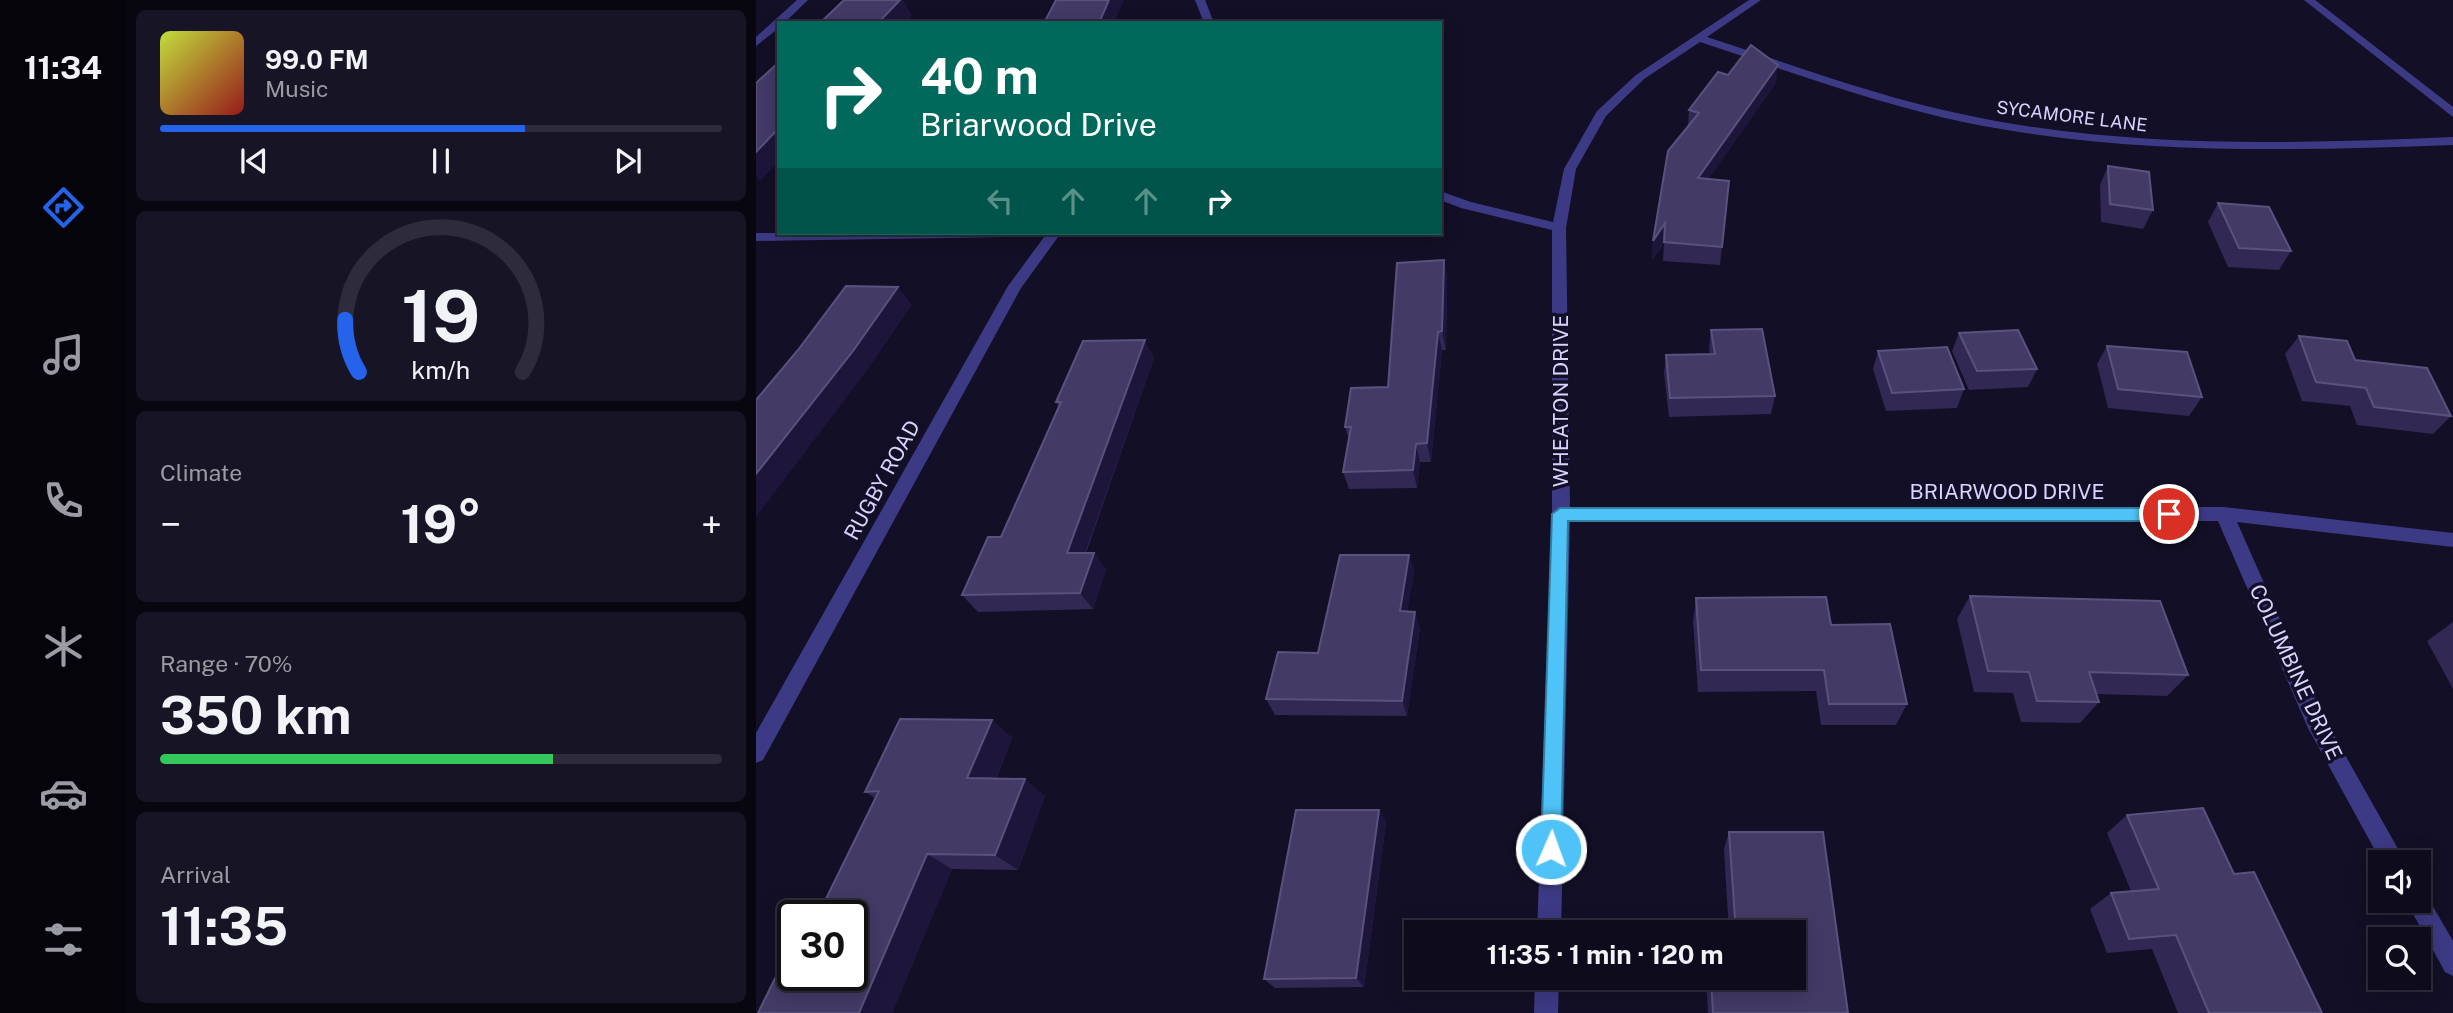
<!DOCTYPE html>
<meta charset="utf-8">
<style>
body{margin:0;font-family:"Public Sans",sans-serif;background:#171425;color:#f1f3f6;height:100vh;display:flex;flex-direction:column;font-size:26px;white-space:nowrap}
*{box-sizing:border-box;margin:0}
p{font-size:23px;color:#9b9ba3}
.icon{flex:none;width:38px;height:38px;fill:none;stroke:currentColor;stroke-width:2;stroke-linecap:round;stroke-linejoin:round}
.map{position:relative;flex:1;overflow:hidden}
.details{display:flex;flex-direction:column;gap:10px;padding:10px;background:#08060f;width:630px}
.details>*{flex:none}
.banner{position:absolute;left:21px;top:21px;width:665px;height:214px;border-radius:0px;box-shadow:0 4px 18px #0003,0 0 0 2px #2e2b3b;background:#00695c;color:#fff;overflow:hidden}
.controls{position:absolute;left:1612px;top:850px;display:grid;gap:14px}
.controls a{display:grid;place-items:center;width:63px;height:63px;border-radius:0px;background:#0e0b1c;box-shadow:0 4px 18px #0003,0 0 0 2px #2e2b3b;font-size:35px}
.speed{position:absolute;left:21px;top:900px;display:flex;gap:14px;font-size:35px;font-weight:700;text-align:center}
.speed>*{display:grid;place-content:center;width:91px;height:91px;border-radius:50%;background:#0e0b1c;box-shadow:0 4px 18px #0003,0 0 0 2px #2e2b3b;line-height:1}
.speed .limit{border:4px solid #111;border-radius:10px;background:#fff;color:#111}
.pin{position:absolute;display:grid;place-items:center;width:60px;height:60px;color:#fff;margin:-30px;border:4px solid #fff;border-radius:50%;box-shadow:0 2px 7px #0007}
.me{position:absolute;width:77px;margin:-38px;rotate:2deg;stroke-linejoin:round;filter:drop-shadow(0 0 5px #0008)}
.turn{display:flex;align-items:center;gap:24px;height:147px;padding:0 28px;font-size:32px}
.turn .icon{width:91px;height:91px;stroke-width:2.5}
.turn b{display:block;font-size:49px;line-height:60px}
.lanes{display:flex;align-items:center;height:66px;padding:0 28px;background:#0003;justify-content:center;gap:35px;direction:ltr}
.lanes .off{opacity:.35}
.big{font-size:52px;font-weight:700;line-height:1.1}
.details .card{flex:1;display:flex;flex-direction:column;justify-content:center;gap:10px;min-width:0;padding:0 24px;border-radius:10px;background:#171425}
.details .dial{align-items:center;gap:0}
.dial svg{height:182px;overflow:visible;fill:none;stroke:#2e2b3b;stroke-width:7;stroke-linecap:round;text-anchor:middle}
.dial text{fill:#f1f3f6;stroke:none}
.song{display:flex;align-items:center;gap:21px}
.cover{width:84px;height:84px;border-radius:10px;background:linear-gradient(135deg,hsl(70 70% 55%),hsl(0 70% 35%))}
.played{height:7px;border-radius:4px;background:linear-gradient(90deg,#2563eb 65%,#2e2b3b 65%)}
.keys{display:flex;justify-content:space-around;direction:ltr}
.heat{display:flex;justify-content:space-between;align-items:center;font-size:38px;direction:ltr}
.charge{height:10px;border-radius:5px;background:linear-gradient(90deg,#34c759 70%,#2e2b3b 0)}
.trip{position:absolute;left:648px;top:920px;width:402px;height:70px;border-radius:0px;background:#0e0b1c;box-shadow:0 4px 18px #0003,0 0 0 2px #2e2b3b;font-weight:700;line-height:70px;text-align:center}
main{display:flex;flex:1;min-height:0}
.menu{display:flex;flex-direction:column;width:126px;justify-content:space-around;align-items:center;background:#06040b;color:#9b9ba3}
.menu .icon{width:49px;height:49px}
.menu .on{color:#2563eb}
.menu b{font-size:32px;color:#f1f3f6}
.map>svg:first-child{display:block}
</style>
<main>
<nav class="menu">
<b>11:34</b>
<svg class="icon on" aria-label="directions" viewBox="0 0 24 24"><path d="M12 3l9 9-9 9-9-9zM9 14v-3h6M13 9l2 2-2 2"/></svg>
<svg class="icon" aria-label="music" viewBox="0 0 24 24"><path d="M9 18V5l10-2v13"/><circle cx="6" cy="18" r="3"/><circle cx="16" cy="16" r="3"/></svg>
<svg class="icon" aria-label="phone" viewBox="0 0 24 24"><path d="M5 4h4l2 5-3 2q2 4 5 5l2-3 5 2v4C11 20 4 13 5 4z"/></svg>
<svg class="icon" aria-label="climate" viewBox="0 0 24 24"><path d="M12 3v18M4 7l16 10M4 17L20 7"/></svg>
<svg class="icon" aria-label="car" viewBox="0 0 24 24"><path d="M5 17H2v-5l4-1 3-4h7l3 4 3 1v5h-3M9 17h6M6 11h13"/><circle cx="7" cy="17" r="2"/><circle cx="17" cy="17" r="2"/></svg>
<svg class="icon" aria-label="filters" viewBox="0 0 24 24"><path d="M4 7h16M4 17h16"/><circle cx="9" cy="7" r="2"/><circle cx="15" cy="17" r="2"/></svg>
</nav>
<section class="details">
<div class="card">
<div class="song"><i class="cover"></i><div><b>99.0 FM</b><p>Music</p></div></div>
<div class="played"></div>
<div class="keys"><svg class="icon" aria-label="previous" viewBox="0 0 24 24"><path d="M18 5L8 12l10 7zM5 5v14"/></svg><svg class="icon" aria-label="pause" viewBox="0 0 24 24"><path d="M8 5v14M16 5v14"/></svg><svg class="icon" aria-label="next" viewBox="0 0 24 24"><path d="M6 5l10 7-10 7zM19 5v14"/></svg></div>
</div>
<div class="card dial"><svg viewBox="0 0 100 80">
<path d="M14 69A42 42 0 1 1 86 69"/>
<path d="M14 69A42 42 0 0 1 8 46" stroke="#2563eb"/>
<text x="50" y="56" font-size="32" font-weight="700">19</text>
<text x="50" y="72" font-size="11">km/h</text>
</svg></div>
<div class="card"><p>Climate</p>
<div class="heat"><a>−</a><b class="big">19°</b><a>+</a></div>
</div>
<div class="card"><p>Range · 70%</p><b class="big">350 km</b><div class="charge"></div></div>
<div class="card"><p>Arrival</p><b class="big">11:35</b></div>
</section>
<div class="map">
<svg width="1697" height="1013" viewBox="0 0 1697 1013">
<rect width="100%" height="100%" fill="#130f26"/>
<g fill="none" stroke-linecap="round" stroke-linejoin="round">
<g fill="#3d3a85" fill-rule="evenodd">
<polygon points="41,0 52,0 28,23 23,23 23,28 0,46 0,37"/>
<polygon points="439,0 449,0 458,23 448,23"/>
<path d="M993,0H1005L951,37C1037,65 1122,97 1210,115C1370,149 1535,144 1697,137V145C1535,151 1372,155 1212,123C1121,104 1032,71 944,42L888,79L850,116L820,169L810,228L814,507H1468L1697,533V547L1481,522L1566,714L1650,863H1626L1552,728L1462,521H814L805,933H781L796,514V230L705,208L684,200V191L715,202L797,222L808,169L841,111L880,75Z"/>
<polygon points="1548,0 1559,0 1697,107 1697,117"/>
<polygon points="0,233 258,233 251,237 0,241"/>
<polygon points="291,233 305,233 265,288 7,760 0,763 0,733 252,286"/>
<polygon points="1662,890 1669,893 1697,941 1697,976 1689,972 1650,901 1662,901"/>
<polygon points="779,978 803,978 802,1013 778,1013"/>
</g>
</g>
<g fill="#312854">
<polygon points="1020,83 952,179 973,181 964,265 907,261 908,243 896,260 897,241 932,126 933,110"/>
<polygon points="1352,166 1397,210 1387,229 1345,222 1344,185"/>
<polygon points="1462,203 1535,251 1523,270 1472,267 1452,222"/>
<polygon points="688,260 691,279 690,350 686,350 675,462 664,462 661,488 593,489 587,472 593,440 589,427 632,387"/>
<polygon points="955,330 1019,396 1015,414 913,417 908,373 910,355 954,354 953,349"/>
<polygon points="1203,333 1281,369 1272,387 1213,390 1196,351"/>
<polygon points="1543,336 1599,360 1695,416 1677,434 1601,425 1594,406 1546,401 1529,354"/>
<polygon points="1351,346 1446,397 1433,416 1352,408 1341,364"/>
<polygon points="1122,351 1208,389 1201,408 1130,411 1117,369"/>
<polygon points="398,358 330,553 338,553 350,570 337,609 222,612 206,595 245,537 303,407 300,402"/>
<polygon points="653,555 658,572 651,611 664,628 651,716 519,715 510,699 562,653"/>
<polygon points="1214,596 1432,675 1411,696 1340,694 1343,702 1324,723 1265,722 1257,693 1218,692 1201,619"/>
<polygon points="940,598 1075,625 1151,704 1140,725 1065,725 1060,691 942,692 937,621"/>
<polygon points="1697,622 1697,689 1671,641"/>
<polygon points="236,720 256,738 240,779 289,796 262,870 196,869 136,1013 2,1013 37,975 119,798 109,792"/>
<polygon points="623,810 630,823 608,987 519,988 508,979"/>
<polygon points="1371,815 1478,874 1566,1013 1422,1013 1396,949 1351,953 1334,909 1355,893 1375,891 1351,833"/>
<polygon points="973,832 1092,1013 952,1013 950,978 1038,978 1038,933 973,933 968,849"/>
</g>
<g fill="#1d163a">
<polygon points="144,0 147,0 156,15 149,23 122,23"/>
<polygon points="353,0 368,0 358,23 343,23"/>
<polygon points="1022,65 1020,83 940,197 942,178"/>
<polygon points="23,128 23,161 4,181 0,176 0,152"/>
<polygon points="909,223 908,242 896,260 897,241"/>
<polygon points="688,260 691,279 690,350 686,331"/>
<polygon points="142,287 156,305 112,369 0,517 0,474"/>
<polygon points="682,332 686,350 675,462 671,443"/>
<polygon points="389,340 398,358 323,570 311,553"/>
<polygon points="660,444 664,462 661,488 657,470"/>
<polygon points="338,553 350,570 337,609 324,593"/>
<polygon points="653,555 658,572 649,627 644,611"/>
<polygon points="659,612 664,628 651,716 646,701"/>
<polygon points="236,720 256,738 233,795 211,778"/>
<polygon points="269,779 289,796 262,870 239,855"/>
<polygon points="623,810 630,823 608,987 600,978"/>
<polygon points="171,854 196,869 136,1013 103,1013"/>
</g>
<g fill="#433a66" stroke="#5a527e" stroke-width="2">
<polygon points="88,0 144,0 122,23 64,23"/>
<polygon points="300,0 353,0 343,23 288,23"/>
<polygon points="995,45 1022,65 942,178 973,181 966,247 908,242 909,223 897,241 912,151 943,113 933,110 962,72 972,75"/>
<polygon points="23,62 23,128 0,152 0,83"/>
<polygon points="1352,166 1393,172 1397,210 1354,204"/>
<polygon points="1462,203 1513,207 1535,251 1483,248"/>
<polygon points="688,260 686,331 682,332 671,443 660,444 657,470 587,472 595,427 589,427 595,388 632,387 641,263"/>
<polygon points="90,286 142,287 97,351 0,474 0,400 42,350"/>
<polygon points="1006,329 1019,396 914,398 910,355 959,354 955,330"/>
<polygon points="1262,330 1281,369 1221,371 1203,333"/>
<polygon points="1543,336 1591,341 1599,360 1671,368 1695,416 1618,407 1610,388 1560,382"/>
<polygon points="389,340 311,553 338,553 324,593 206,595 232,537 245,537 305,402 300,402 327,341"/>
<polygon points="1351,346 1431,352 1446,397 1362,389"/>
<polygon points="1191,347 1208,389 1136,393 1122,351"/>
<polygon points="584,555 653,555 644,611 659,612 646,701 510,699 522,652 562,653"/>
<polygon points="1214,596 1404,601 1432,675 1333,672 1343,702 1281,701 1273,672 1232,671"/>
<polygon points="1070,597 1075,625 1134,624 1151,704 1073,704 1068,670 945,670 940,598"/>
<polygon points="144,719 236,720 211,778 269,779 239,855 171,854 103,1013 2,1013 37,942 37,975 96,975 96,915 62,915 123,791 109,792"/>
<polygon points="1447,808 1478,874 1498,872 1566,1013 1453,1013 1420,935 1373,939 1355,893 1403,889 1371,815"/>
<polygon points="540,810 623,810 600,978 508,979"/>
<polygon points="973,832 1067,832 1092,1013 957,1013 955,978 1038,978 1038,933 980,933"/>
</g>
<polygon fill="#4fc3f7" stroke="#337fa1" stroke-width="2" points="804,508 1413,508 1421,514 1413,521 812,521 805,849 802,856 795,859 788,856 785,849 796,514"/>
<g text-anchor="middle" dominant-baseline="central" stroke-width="7" stroke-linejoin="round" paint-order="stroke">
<g font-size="18" fill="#d9d4ff" stroke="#130f26">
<text transform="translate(1316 116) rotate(7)">SYCAMORE LANE</text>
</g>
<g font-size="21" fill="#d9d4ff" stroke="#130f26">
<text transform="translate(804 401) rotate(-90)">WHEATON DRIVE</text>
<text transform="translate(126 480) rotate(-61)">RUGBY ROAD</text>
<text x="1251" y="491">BRIARWOOD DRIVE</text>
<text transform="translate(1540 672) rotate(65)">COLUMBINE DRIVE</text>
</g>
</g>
</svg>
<div class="controls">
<a><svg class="icon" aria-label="sound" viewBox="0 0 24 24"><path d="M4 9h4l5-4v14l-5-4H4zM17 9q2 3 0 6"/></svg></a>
<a><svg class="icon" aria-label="search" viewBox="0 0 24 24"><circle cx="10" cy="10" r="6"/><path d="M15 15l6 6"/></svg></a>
</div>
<div class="speed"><div class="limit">30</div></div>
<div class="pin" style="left:1413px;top:514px;background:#d93025"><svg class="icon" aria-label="arrive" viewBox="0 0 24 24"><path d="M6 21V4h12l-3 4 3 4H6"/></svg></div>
<svg class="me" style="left:795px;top:849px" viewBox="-20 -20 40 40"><circle r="17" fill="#4fc3f7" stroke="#fff" stroke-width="3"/><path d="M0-11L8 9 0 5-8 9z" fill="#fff"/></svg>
<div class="trip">11:35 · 1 min · 120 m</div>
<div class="banner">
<div class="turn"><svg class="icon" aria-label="right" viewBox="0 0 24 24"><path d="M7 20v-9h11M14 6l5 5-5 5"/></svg><div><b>40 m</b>Briarwood Drive</div></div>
<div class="lanes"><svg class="icon off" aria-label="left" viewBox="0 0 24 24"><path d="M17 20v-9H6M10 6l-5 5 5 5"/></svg><svg class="icon off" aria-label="ahead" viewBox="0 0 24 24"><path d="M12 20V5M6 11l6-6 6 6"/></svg><svg class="icon off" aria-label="ahead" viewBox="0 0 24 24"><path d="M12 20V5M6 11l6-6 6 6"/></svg><svg class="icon" aria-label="right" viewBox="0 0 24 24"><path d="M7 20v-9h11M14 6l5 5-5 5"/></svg></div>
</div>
</div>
</main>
